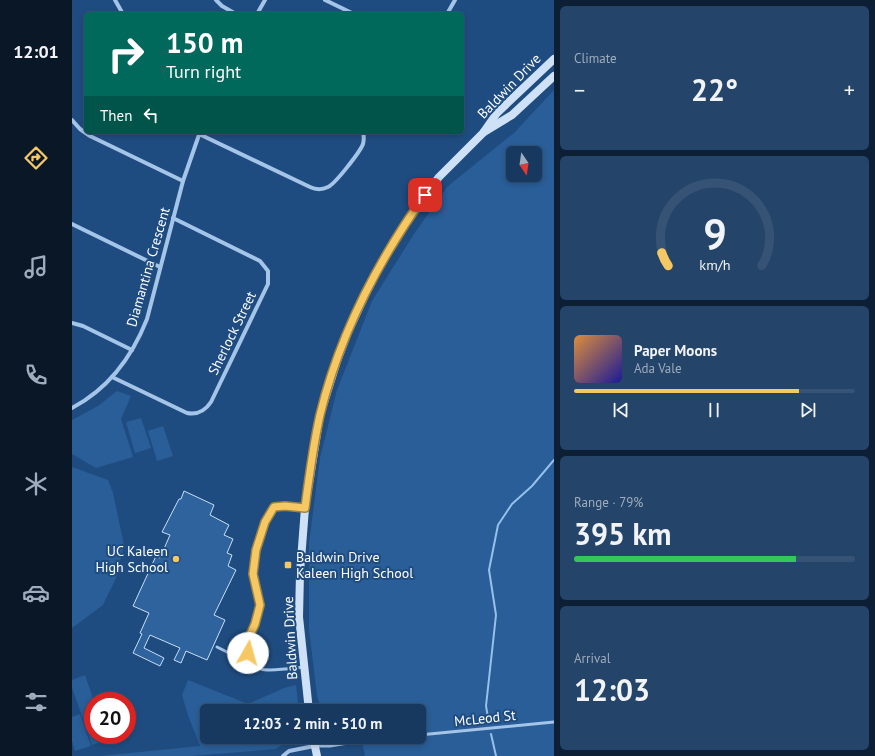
<!DOCTYPE html>
<meta charset="utf-8">
<style>
body{margin:0;font-family:"PT Sans",sans-serif;background:#244469;color:#f1f3f6;height:100vh;display:flex;flex-direction:column;font-size:15px;white-space:nowrap}
*{box-sizing:border-box;margin:0}
p{font-size:13px;color:#9eacbd}
.icon{flex:none;width:22px;height:22px;fill:none;stroke:currentColor;stroke-width:2;stroke-linecap:round;stroke-linejoin:round}
.map{position:relative;flex:1;overflow:hidden}
.drawer{display:flex;flex-direction:column;gap:6px;padding:6px;background:#0d1f35;width:321px}
.drawer>*{flex:none}
.banner{position:absolute;left:12px;top:12px;width:380px;height:122px;border-radius:6px;box-shadow:0 2px 6px #0003,0 0 0 1px #365375;background:#00695c;color:#fff;overflow:hidden}
.needle{width:26px;rotate:167deg}
.tools{position:absolute;left:434px;top:146px;display:grid;gap:8px}
.tools a{display:grid;place-items:center;width:36px;height:36px;border-radius:6px;background:#173960;box-shadow:0 2px 6px #0003,0 0 0 1px #365375;font-size:20px}
.speed{position:absolute;left:12px;top:692px;display:flex;gap:8px;font-size:20px;font-weight:700;text-align:center}
.speed>*{display:grid;place-content:center;width:52px;height:52px;border-radius:50%;background:#173960;box-shadow:0 2px 6px #0003,0 0 0 1px #365375;line-height:1}
.speed .limit{border:6px solid #d22;background:#fff;color:#111}
.pin{position:absolute;display:grid;place-items:center;width:34px;height:34px;color:#fff;margin:-17px;border-radius:8px;box-shadow:0 2px 6px #0006}
.me{position:absolute;width:44px;margin:-22px;rotate:7deg;stroke-linejoin:round;filter:drop-shadow(0 0 3px #0008)}
.turn{display:flex;align-items:center;gap:14px;height:84px;padding:0 16px;font-size:18px}
.turn .icon{width:52px;height:52px;stroke-width:2.5}
.turn b{display:block;font-size:28px;line-height:34px}
.then{display:flex;align-items:center;height:38px;padding:0 16px;background:#0003;gap:8px;font-size:15px}
.big{font-size:30px;font-weight:800;line-height:1.1}
.drawer .widget{flex:1;display:flex;flex-direction:column;justify-content:center;gap:6px;min-width:0;padding:0 14px;border-radius:6px;background:#244469}
.drawer .dial{align-items:center;gap:0}
.dial svg{height:104px;overflow:visible;fill:none;stroke:#365375;stroke-width:7;stroke-linecap:round;text-anchor:middle}
.dial text{fill:#f1f3f6;stroke:none}
.song{display:flex;align-items:center;gap:12px}
.cover{width:48px;height:48px;border-radius:6px;background:linear-gradient(135deg,hsl(30 70% 55%),hsl(240 70% 35%))}
.played{height:4px;border-radius:2px;background:linear-gradient(90deg,#f6c863 80%,#365375 80%)}
.keys{display:flex;justify-content:space-around;direction:ltr}
.heat{display:flex;justify-content:space-between;align-items:center;font-size:22px;direction:ltr}
.charge{height:6px;border-radius:3px;background:linear-gradient(90deg,#34c759 79%,#365375 0)}
.trip{position:absolute;left:128px;top:704px;width:226px;height:40px;border-radius:6px;background:#173960;box-shadow:0 2px 6px #0003,0 0 0 1px #365375;font-weight:800;line-height:40px;text-align:center}
main{display:flex;flex:1;min-height:0}
.tabs{display:flex;flex-direction:column;width:72px;justify-content:space-around;align-items:center;background:#091726;color:#9eacbd}
.tabs .icon{width:28px;height:28px}
.tabs .active{color:#f6c863}
.tabs b{font-size:18px;color:#f1f3f6}
.map>svg:first-child{display:block}
</style>
<main>
<nav class="tabs">
<b>12:01</b>
<svg class="icon active" aria-label="directions" viewBox="0 0 24 24"><path d="M12 3l9 9-9 9-9-9zM9 14v-3h6M13 9l2 2-2 2"/></svg>
<svg class="icon" aria-label="music" viewBox="0 0 24 24"><path d="M9 18V5l10-2v13"/><circle cx="6" cy="18" r="3"/><circle cx="16" cy="16" r="3"/></svg>
<svg class="icon" aria-label="phone" viewBox="0 0 24 24"><path d="M5 4h4l2 5-3 2q2 4 5 5l2-3 5 2v4C11 20 4 13 5 4z"/></svg>
<svg class="icon" aria-label="climate" viewBox="0 0 24 24"><path d="M12 3v18M4 7l16 10M4 17L20 7"/></svg>
<svg class="icon" aria-label="car" viewBox="0 0 24 24"><path d="M5 17H2v-5l4-1 3-4h7l3 4 3 1v5h-3M9 17h6M6 11h13"/><circle cx="7" cy="17" r="2"/><circle cx="17" cy="17" r="2"/></svg>
<svg class="icon" aria-label="filters" viewBox="0 0 24 24"><path d="M4 7h16M4 17h16"/><circle cx="9" cy="7" r="2"/><circle cx="15" cy="17" r="2"/></svg>
</nav>
<div class="map">
<svg width="482" height="756" viewBox="0 0 482 756">
<rect width="100%" height="100%" fill="#1f4c80"/>
<g fill="#295e98" fill-rule="evenodd">
<path d="M482,90V756H292L293,754L288,737H347V711H249L245,695L237,629V543L248,458L265,390L300,301L342,234L375,187L443,132ZM441,153H463V175H441Z"/>
<polygon points="45,391 59,396 49,419 61,457 24,468 0,454 0,420 26,406"/>
<polygon points="69,418 79,448 63,453 54,422"/>
<polygon points="91,426 101,456 85,461 76,431"/>
<polygon points="0,467 36,480 41,493 52,545 44,578 31,605 0,628"/>
<polygon points="13,675 22,701 21,701 21,708 9,713 0,688 0,680"/>
<polygon points="116,680 176,704 212,688 224,685 227,711 135,711 135,737 226,738 225,740 212,743 204,749 119,756 28,756 128,746 116,715 110,695"/>
<polygon points="21,709 21,735 34,735 36,740 20,745 9,713"/>
<polygon points="8,714 19,746 3,751 0,741 0,717"/>
</g>
<g fill="none" stroke-linecap="round" stroke-linejoin="round">
<g stroke="#97c0ea" stroke-width="2">
<polyline points="417,723 414,706 424,615 417,570 426,525 440,504 460,486 482,460"/>
<polyline points="419,734 424,756"/>
</g>
</g>
<polygon fill="#2e639d" stroke="#c8def6" points="112,491 142,505 138,515 157,525 152,535 161,539 155,553 160,555 156,566 164,570 142,615 153,620 135,660 114,651 109,663 102,660 108,648 78,635 72,648 92,658 88,666 61,653 70,634 68,633 77,613 61,606 84,556 88,558 98,535 90,532 107,499 109,499"/>
<g fill="none" stroke-linecap="round" stroke-linejoin="round">
<g stroke="#a4c4e8" stroke-width="3">
<path d="M231,508L213,505L202,507C191,524 178,555 182,576C183,585 188,597 187,606C186,622 167,643 178,658C180,661 186,667 189,669C197,672 222,668 232,667"/>
<polyline points="145,647 161,655 176,653"/>
<polyline points="347,735 482,722"/>
<polyline points="244,746 258,746 288,741 330,737"/>
</g>
<g stroke="#a4c4e8" stroke-width="4">
<polyline points="43,0 51,14"/>
<polyline points="144,0 150,6 164,14"/>
<polyline points="253,0 282,14"/>
<polyline points="185,14 193,0"/>
<polyline points="375,14 383,0"/>
<polyline points="0,120 8,129 18,136 111,181"/>
<path d="M127,134L238,187C244,190 250,190 256,187C263,184 288,152 291,144C292,140 292,136 291,132"/>
<polyline points="0,224 88,267"/>
<polyline points="0,323 11,326 60,350"/>
<path d="M40,377L115,413C125,415 133,411 139,402L196,284V271L188,261L101,218"/>
<path d="M0,408C36,389 60,357 75,319L111,181L128,132"/>
<polyline points="211,756 217,751 242,746"/>
</g>
<g stroke="#cee1f6" stroke-width="8">
<polyline points="412,132 440,115 482,76"/>
<polyline points="237,711 227,617 228,573 233,508 248,415 265,361 276,332 301,278 332,225 353,195 367,177 411,133 425,113 482,59"/>
<polyline points="241,737 245,756"/>
</g>
</g>
<g fill="none" stroke-linecap="round" stroke-linejoin="round">
<g stroke="#a08240" stroke-width="10">
<path id="route" d="M176,653L175,642L183,624L188,605L181,574L184,550L193,522L202,507L213,506L233,508C237,477 241,446 248,415C267,336 306,261 353,195"/>
</g>
<use href="#route" stroke="#f6c863" stroke-width="7"/>
</g>
<g fill="#f6c863" stroke="#1f4c80" stroke-width="1.5">
<circle cx="104" cy="559" r="4"/>
<rect x="212" y="561" width="8" height="8" rx="2"/>
</g>
<g text-anchor="middle" dominant-baseline="central" stroke-width="4" stroke-linejoin="round" paint-order="stroke">
<g font-size="14" fill="#fff" stroke="#1f4c80">
<text transform="translate(437 86) rotate(-46)">Baldwin Drive</text>
<text transform="translate(76 267) rotate(-74)">Diamantina Crescent</text>
<text transform="translate(160 333) rotate(-64)">Sherlock Street</text>
<text transform="translate(218 638) rotate(-93)">Baldwin Drive</text>
<text transform="translate(413 718) rotate(-6)">McLeod St</text>
</g>
<g font-size="14" fill="#fff" stroke="#1f4c80" text-anchor="end">
<text x="96" y="551">UC Kaleen<tspan x="96" dy="16">High School</tspan></text>
<text x="224" y="557" text-anchor="start">Baldwin Drive<tspan x="224" dy="16">Kaleen High School</tspan></text>
</g>
</g>
</svg>
<div class="tools">
<a><svg class="needle" viewBox="-14 -14 28 28"><path d="M0-13l5 13h-10z" fill="#e53935"/><path d="M0 13l5-13h-10z" fill="#9eacbd"/></svg></a>
</div>
<div class="speed"><div class="limit">20</div></div>
<div class="pin" style="left:353px;top:195px;background:#d93025"><svg class="icon" aria-label="arrive" viewBox="0 0 24 24"><path d="M6 21V4h12l-3 4 3 4H6"/></svg></div>
<svg class="me" style="left:176px;top:653px" viewBox="-20 -20 40 40"><circle r="19" fill="#fff"/><path d="M0-13L10 11 0 6-10 11z" fill="#f6c863"/></svg>
<div class="trip">12:03 · 2 min · 510 m</div>
<div class="banner">
<div class="turn"><svg class="icon" aria-label="right" viewBox="0 0 24 24"><path d="M7 20v-9h11M14 6l5 5-5 5"/></svg><div><b>150 m</b>Turn right</div></div>
<div class="then">Then<svg class="icon" aria-label="left" viewBox="0 0 24 24"><path d="M17 20v-9H6M10 6l-5 5 5 5"/></svg></div>
</div>
</div>
<section class="drawer">
<div class="widget"><p>Climate</p>
<div class="heat"><a>−</a><b class="big">22°</b><a>+</a></div>
</div>
<div class="widget dial"><svg viewBox="0 0 100 80">
<path d="M14 69A42 42 0 1 1 86 69"/>
<path d="M14 69A42 42 0 0 1 9 59" stroke="#f6c863"/>
<text x="50" y="56" font-size="32" font-weight="700">9</text>
<text x="50" y="72" font-size="11">km/h</text>
</svg></div>
<div class="widget">
<div class="song"><i class="cover"></i><div><b>Paper Moons</b><p>Ada Vale</p></div></div>
<div class="played"></div>
<div class="keys"><svg class="icon" aria-label="previous" viewBox="0 0 24 24"><path d="M18 5L8 12l10 7zM5 5v14"/></svg><svg class="icon" aria-label="pause" viewBox="0 0 24 24"><path d="M8 5v14M16 5v14"/></svg><svg class="icon" aria-label="next" viewBox="0 0 24 24"><path d="M6 5l10 7-10 7zM19 5v14"/></svg></div>
</div>
<div class="widget"><p>Range · 79%</p><b class="big">395 km</b><div class="charge"></div></div>
<div class="widget"><p>Arrival</p><b class="big">12:03</b></div>
</section>
</main>
